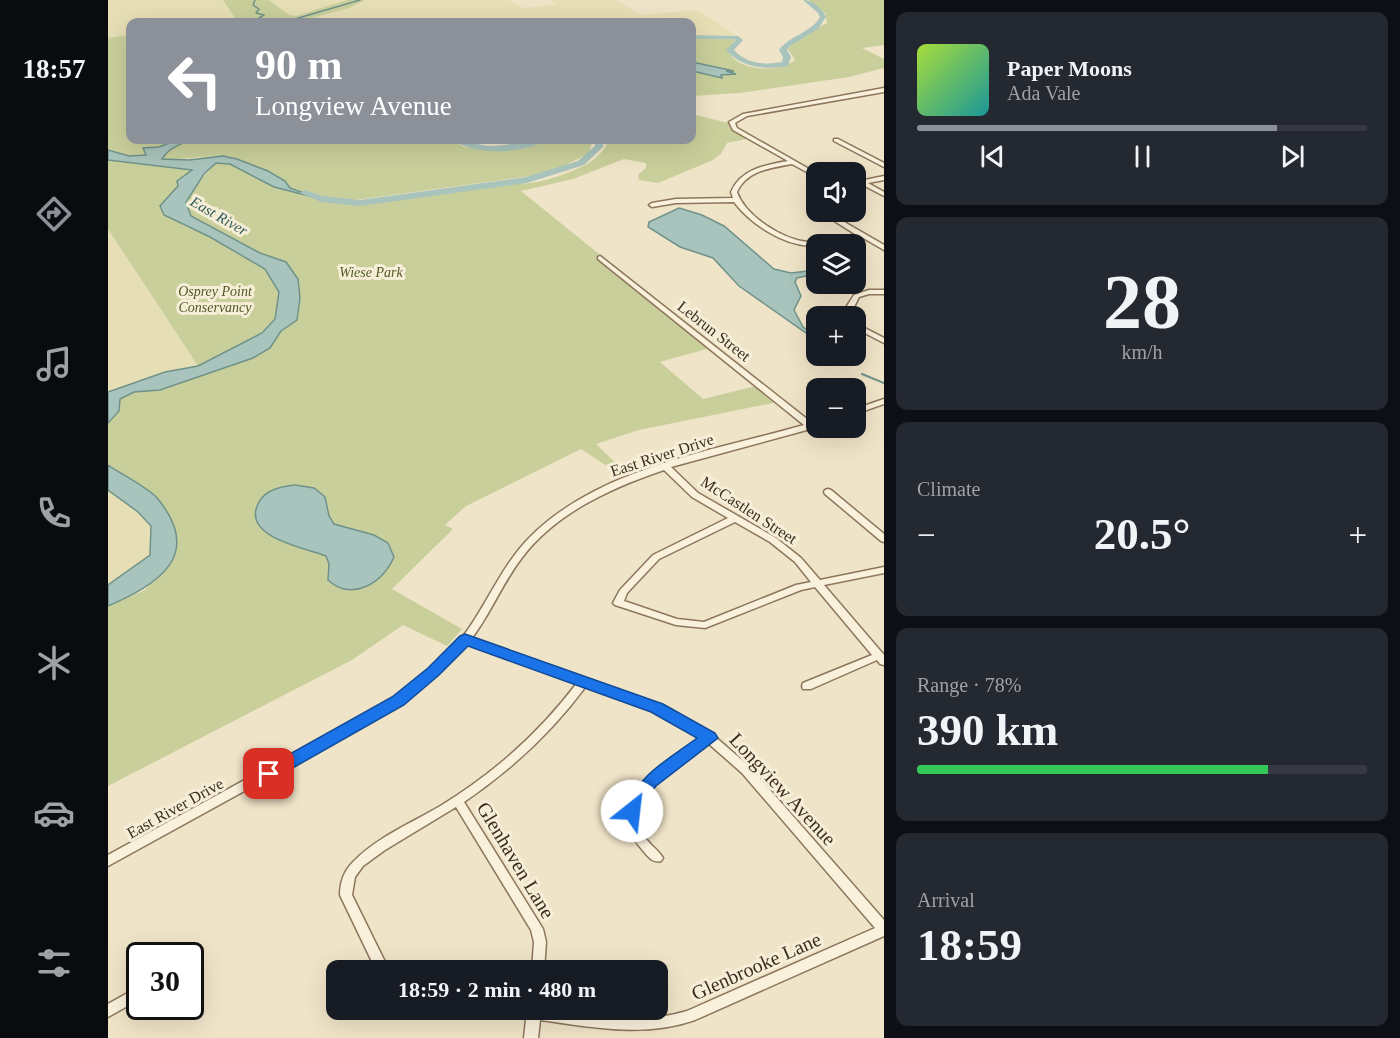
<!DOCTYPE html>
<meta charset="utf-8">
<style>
body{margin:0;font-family:"Times New Roman",serif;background:#242831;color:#f1f3f6;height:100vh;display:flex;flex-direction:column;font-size:22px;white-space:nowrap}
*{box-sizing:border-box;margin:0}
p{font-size:20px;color:#9ea1a6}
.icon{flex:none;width:33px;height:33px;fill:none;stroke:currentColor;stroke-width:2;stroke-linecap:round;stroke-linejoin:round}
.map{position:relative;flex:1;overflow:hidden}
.sheet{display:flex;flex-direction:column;gap:12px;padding:12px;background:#0d0f14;width:516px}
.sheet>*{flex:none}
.banner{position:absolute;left:18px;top:18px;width:570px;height:126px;border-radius:12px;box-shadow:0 6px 24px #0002;background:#8c9099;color:#fff;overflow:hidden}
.fabs{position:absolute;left:698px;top:162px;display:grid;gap:12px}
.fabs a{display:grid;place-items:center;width:60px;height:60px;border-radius:12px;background:#171b24;box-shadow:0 6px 24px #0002;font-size:30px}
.speed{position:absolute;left:18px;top:942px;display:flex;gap:12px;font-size:30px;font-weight:700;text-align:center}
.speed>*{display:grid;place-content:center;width:78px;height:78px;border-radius:50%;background:#171b24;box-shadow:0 6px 24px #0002;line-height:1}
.speed .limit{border:3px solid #111;border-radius:9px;background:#fff;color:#111}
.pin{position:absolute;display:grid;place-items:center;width:51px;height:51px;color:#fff;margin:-26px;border-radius:12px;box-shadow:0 3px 9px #0006}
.me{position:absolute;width:66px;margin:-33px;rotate:29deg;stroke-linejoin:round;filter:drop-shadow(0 0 4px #0008)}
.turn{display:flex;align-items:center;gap:21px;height:126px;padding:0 30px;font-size:27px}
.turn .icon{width:78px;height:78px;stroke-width:2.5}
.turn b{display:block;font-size:42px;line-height:51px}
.big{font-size:45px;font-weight:800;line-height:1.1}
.sheet .tile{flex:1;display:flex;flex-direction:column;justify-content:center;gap:9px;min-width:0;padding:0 21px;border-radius:12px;background:#242831}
.sheet .dial{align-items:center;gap:0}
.dial b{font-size:78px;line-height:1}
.song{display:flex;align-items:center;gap:18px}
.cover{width:72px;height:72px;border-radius:9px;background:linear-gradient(135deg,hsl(80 70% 55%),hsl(180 70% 35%))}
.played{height:6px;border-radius:3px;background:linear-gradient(90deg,#8c9099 80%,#363941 80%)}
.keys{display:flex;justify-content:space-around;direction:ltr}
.heat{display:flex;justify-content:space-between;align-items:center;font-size:33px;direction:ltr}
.charge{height:9px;border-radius:4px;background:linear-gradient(90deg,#34c759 78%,#363941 0)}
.trip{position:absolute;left:218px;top:960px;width:342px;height:60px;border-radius:12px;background:#171b24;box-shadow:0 6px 24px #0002;font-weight:800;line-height:60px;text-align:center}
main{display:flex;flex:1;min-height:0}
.menu{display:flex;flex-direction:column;width:108px;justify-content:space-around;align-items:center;background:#090b0e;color:#9ea1a6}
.menu .icon{width:42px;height:42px}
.menu .on{color:#8c9099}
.menu b{font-size:27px;color:#f1f3f6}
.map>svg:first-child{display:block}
</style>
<main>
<nav class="menu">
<b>18:57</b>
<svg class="icon on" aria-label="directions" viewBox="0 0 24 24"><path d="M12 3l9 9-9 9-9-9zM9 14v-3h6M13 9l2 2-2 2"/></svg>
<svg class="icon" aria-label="music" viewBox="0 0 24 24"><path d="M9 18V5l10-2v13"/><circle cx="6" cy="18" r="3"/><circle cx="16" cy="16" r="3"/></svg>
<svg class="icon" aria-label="phone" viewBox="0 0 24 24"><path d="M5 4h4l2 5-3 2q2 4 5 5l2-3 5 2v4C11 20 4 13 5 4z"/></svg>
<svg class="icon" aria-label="climate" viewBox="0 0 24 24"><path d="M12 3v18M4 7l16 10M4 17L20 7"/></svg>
<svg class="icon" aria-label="car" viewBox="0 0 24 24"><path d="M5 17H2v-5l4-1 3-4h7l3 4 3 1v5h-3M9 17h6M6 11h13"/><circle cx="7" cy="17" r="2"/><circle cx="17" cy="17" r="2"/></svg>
<svg class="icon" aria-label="filters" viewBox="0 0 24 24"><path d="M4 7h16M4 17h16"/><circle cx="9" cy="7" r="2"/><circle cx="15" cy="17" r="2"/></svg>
</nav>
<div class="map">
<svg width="776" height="1038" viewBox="0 0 776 1038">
<rect width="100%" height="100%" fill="#f0e4c8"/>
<g fill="#e6deb5">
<polygon points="0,0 115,0 130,21 22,22 22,35 0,38"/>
<polygon points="161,0 401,0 416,8 449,4 443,0 509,0 532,15 589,10 628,35 584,36 584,22 189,22"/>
<polygon points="0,229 52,309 90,366 57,372 0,392"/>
<polygon points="0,490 30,512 43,526 42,555 0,585"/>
</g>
<g fill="#c9cf9b">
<polygon points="115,0 161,0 181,15 188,16 239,0 257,0 241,8 189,22 122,22 129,21"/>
<path d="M700,0H776V45L754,48L776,59V68L741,77L632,93L584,96V39L625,37L627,41L620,51C631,72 670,73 687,60L680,49L690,38L719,23L717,13Z"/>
<polygon points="22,35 22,85 19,88 22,99 22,140 69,140 51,147 36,148 38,155 21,156 0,150 0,38"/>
<path d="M584,114L620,123L622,128L639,139L619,143L613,154L603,161L550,183L531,180L530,175L538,168V163L516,159L465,179L413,191L532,287L527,289L602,348L552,362L595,399L648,386L670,402L531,430L488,444L519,474L514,476L473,449L358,506L337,525L345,529L284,589L354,629L339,646L295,625L244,660L0,786V606L37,590L67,549L20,480L0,465V423L12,399L26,392L52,390L145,358L162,348L173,331L189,319L178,262L152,253L83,216L78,202L82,192L108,163L121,164L166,187L197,191L182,188C179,181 174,181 168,178C151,169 135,157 115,156C95,156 75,160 53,159L63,147L80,140H343L356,147L387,150L419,147L439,140H485L481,152L476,156L449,169L429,175L241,201L246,202L400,180C415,192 469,171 484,161C492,155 497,149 501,140H584Z"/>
<polygon points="0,160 85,170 70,181 74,225 102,237 157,269 171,292 167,319 154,333 90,366 0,229"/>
</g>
<g fill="#a9c4bc" stroke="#6f938a" stroke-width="1.5">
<polygon points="584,62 626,71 618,71 628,74 613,75 614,78 584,71"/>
<path d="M69,140H80C67,148 62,147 54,159L81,160L115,156L129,159L160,171L177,181L182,188L213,199L166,187L122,164L108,163L96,174L78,202L83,216L152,253L178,262L190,279L192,298L189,320L173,331L162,348L145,358L52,390L26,392L12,399L11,411L0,423V392L57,372L90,366L154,333L167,319L171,292L157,269L102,237L56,215L52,206L70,186L69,181L84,170L0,160V150L21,156L38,155L35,148L51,147Z"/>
<polygon points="571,208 594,215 616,226 666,269 683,273 708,270 708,274 689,278 687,282 693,296 686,310 695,327 708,336 708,340 631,286 605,258 572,247 540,227 541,222"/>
<path d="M0,465C13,474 41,488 50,499C96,556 50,584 0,606V585L42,555L43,526L30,512L0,490Z"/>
<path d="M187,485L206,488L217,497L221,516L226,524L266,535L280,543L286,557C275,583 244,602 220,580L221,564L218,556C198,548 131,537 151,502C158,489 173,487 187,485Z"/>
</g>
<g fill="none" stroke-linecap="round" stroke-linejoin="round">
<g stroke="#6f938a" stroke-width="1.5">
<polyline points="147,0 145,5 151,9 148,13 156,15 148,20 150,22"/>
<polyline points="141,22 187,19 252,0"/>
</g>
<polyline stroke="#6f938a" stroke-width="2" points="754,374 776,383"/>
<g fill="#a9c4bc" fill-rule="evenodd">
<path d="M695,0C705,0 714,8 718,17L710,29L682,46L679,50L683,57L680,66C657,70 634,68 618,50L628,40L626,39H584V35L630,36L635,40L626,50C639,64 656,65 674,62L675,57L671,50C682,35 703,33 712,17L710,13Z"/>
<path d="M345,140C357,139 369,145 381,146C400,147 419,138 437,140C416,155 365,155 345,140Z"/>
<polygon points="487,140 495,140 495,147 476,165 419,183 252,206 213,202 192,193 197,190 214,196 252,200 418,177 470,161 487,146"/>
</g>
<g stroke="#8d765c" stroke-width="3">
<g id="street">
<path d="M776,88V92L639,116L627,123L629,128L708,173V177L684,164C663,168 639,170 629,192C637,216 675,240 700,242C716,243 732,238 747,234L712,212H719L776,245V250L752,236C737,240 725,242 710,244C703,246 710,246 702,246C673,244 643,224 626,202L568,203L544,207L541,205L544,203L568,199L625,198L623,192C633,169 657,165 680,161L625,130L621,122L635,114Z"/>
<polygon points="726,139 730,139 776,163 776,167 726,141"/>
<polygon points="776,176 776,180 760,183 776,192 776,196 753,184 747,186 747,182"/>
<path d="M492,256L704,423L708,422V427L706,428L563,467L590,493L668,538L693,558L712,580L776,567V573L716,585L776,655V665L772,664L769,660L703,689H695L694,686L695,683L764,655L707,587L693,590L597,628L568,625L507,605L505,603L512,590L545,555L620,518L584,497L556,470C503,488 447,513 413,559C394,584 383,613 364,638L553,705L605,735L642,767L776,920V936L587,1020C536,1038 484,1027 432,1020L430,1038H416L419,1010C476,1010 523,1028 579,1011L767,928L634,773L601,744C575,761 514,795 534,833C539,843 550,849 555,858L553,861C544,864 538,854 532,847C491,800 559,761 593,738L545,711L478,686C444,732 403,770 356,802L435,929L438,942L436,970H424L426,942L423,930L348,807L277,850L255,866L247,877L244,895L281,970H268L232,895C232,882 236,871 245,862C269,837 304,823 334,805C386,773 432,732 469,683L360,644L332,671L294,704L0,866V855L286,698C312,677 339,657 359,631C381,600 395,564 422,537C492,467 605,451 696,425L490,259V257ZM627,522L662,542L687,562L703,582L688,585L596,622L569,619L516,601L519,593L551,559Z"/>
<polygon points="761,290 776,290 776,294 761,294 751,297 745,309 745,316 738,316 737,309 746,295"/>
<polygon points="747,323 776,338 776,343 747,328"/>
<polygon points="776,399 776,404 747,414 747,409"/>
<polygon points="720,489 723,490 776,534 776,542 773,541 717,494 716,492 717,490"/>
<polygon points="82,970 90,972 92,976 90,980 82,982"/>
<polygon points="32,986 32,999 0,1017 0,1004"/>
</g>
</g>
<use href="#street" fill="#faf1dc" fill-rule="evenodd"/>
</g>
<path fill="#1a73e8" stroke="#114b97" stroke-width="1.5" d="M357,634L555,704L607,733L610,738L548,786L539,797L531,815H518L516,811C531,774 558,761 589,738L543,712L360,646L331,675L296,705L167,778H155L152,774L155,769L284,697L320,668L352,636Z"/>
<g text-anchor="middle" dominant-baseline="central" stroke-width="6" stroke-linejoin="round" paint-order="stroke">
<g font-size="14" font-style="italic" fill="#4d5a26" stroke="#f7eed8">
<text x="263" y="272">Wiese Park</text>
<text x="107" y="291">Osprey Point<tspan x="107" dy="16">Conservancy</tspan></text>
</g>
<g font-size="15" font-style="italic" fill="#2f5d5a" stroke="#f7eed8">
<text transform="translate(111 216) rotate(30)">East River</text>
</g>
<g font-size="16" fill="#3d2e20" stroke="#f7eed8">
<text transform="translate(606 331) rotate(38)">Lebrun Street</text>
<text transform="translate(554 455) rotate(-18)">East River Drive</text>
<text transform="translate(641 510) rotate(33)">McCastlen Street</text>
<text transform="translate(67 808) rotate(-29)">East River Drive</text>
</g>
<g font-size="20" fill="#3d2e20" stroke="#f7eed8">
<text transform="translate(675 789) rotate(47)">Longview Avenue</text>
<text transform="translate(408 860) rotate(59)">Glenhaven Lane</text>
<text transform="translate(648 966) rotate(-24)">Glenbrooke Lane</text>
</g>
</g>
</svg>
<div class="fabs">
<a><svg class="icon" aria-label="sound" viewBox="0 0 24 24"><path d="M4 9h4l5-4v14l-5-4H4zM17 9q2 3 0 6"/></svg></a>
<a><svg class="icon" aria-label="layers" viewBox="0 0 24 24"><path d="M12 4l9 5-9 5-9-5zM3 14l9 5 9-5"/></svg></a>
<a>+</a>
<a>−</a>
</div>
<div class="speed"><div class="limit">30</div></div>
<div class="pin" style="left:161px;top:774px;background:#d93025"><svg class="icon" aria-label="arrive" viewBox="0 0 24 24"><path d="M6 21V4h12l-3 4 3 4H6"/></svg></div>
<svg class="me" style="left:524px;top:811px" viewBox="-20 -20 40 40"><circle r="19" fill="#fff"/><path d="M0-13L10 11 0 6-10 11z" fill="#1a73e8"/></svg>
<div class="trip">18:59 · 2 min · 480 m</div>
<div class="banner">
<div class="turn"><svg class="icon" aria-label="left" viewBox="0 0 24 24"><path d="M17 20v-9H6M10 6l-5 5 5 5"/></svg><div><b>90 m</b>Longview Avenue</div></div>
</div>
</div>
<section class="sheet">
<div class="tile">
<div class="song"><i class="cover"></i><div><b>Paper Moons</b><p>Ada Vale</p></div></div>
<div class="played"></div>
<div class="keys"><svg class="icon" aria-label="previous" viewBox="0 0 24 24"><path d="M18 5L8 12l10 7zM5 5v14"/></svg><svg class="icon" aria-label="pause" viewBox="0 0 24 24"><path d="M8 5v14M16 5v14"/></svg><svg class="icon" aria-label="next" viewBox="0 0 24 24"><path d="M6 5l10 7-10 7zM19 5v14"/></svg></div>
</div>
<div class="tile dial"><b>28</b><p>km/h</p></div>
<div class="tile"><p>Climate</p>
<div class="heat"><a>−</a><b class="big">20.5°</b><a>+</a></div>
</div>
<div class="tile"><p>Range · 78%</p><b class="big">390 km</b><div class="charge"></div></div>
<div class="tile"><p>Arrival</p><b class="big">18:59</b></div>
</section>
</main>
